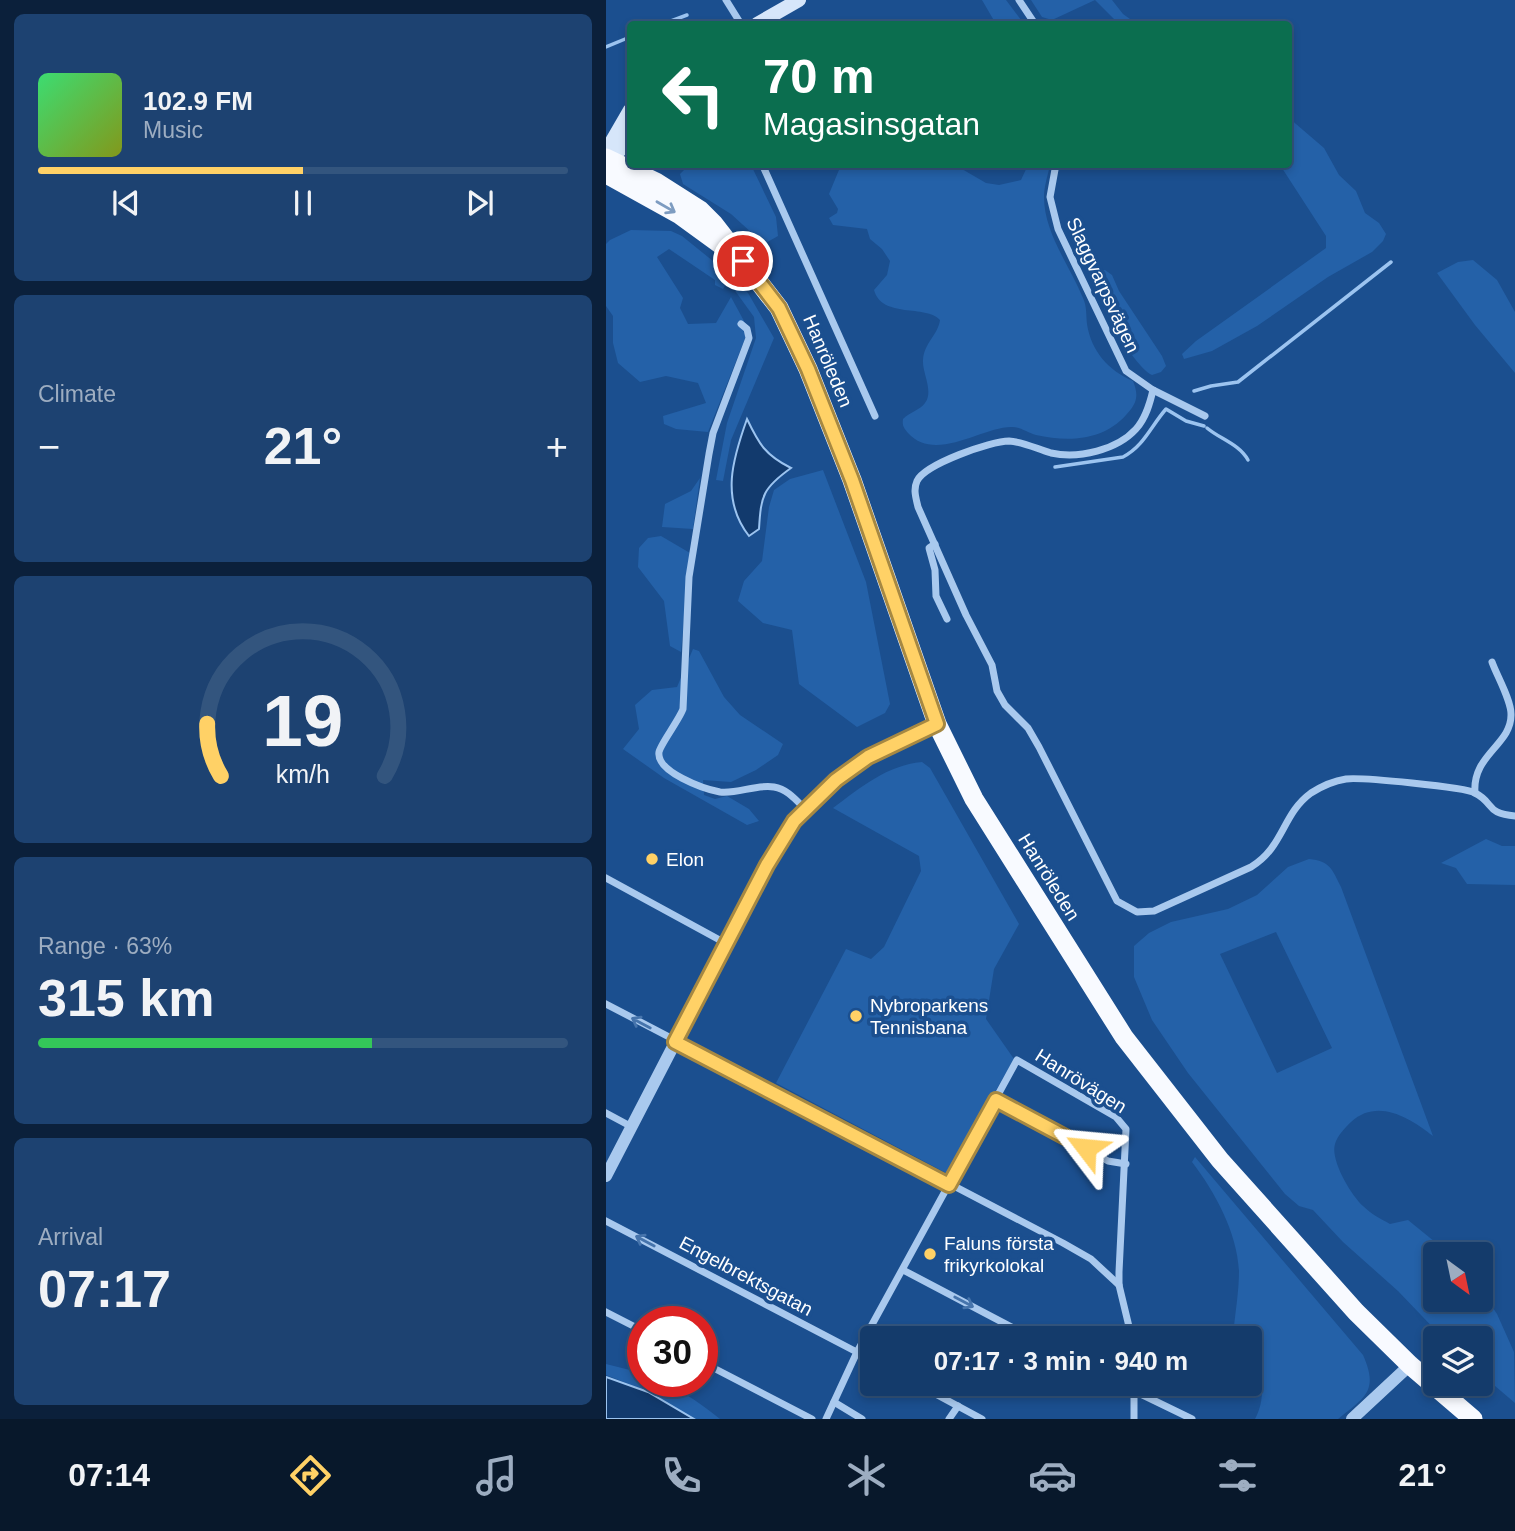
<!DOCTYPE html>
<meta charset="utf-8">
<style>
body{margin:0;font-family:Helvetica,sans-serif;background:#1d4271;color:#f1f3f6;height:100vh;display:flex;flex-direction:column;font-size:26px;white-space:nowrap}
*{box-sizing:border-box;margin:0}
p{font-size:23px;color:#9dadc1}
.icon{flex:none;width:38px;height:38px;fill:none;stroke:currentColor;stroke-width:2;stroke-linecap:round;stroke-linejoin:round}
.map{position:relative;flex:1;overflow:hidden}
.drawer{display:flex;flex-direction:column;gap:14px;padding:14px;background:#0b203b;width:606px}
.drawer>*{flex:none}
.banner{position:absolute;left:21px;top:21px;width:665px;height:147px;border-radius:7px;box-shadow:0 4px 10px #0003,0 0 0 2px #33557e;background:#0b6e4f;color:#fff;overflow:hidden}
.needle{width:46px;rotate:147deg}
.tools{position:absolute;left:817px;top:1242px;display:grid;gap:14px}
.tools a{display:grid;place-items:center;width:70px;height:70px;border-radius:7px;background:#143b6b;box-shadow:0 4px 10px #0003,0 0 0 2px #33557e;font-size:35px}
.speed{position:absolute;left:21px;top:1306px;display:flex;gap:14px;font-size:35px;font-weight:700;text-align:center}
.speed>*{display:grid;place-content:center;width:91px;height:91px;border-radius:50%;background:#143b6b;box-shadow:0 4px 10px #0003,0 0 0 2px #33557e;line-height:1}
.speed .limit{border:10px solid #d22;background:#fff;color:#111}
.pin{position:absolute;display:grid;place-items:center;width:60px;height:60px;color:#fff;margin:-30px;border:4px solid #fff;border-radius:50%;box-shadow:0 2px 7px #0007}
.me{position:absolute;width:77px;margin:-38px;rotate:299deg;stroke-linejoin:round;filter:drop-shadow(0 0 5px #0008)}
.turn{display:flex;align-items:center;gap:24px;height:147px;padding:0 21px;font-size:32px}
.turn .icon{width:91px;height:91px;stroke-width:2.5}
.turn b{display:block;font-size:49px;line-height:60px}
.big{font-size:52px;font-weight:600;line-height:1.1}
.drawer .card{flex:1;display:flex;flex-direction:column;justify-content:center;gap:10px;min-width:0;padding:0 24px;border-radius:10px;background:#1d4271}
.drawer .dial{align-items:center;gap:0}
.dial svg{height:182px;overflow:visible;fill:none;stroke:#33557e;stroke-width:7;stroke-linecap:round;text-anchor:middle}
.dial text{fill:#f1f3f6;stroke:none}
.song{display:flex;align-items:center;gap:21px}
.cover{width:84px;height:84px;border-radius:10px;background:linear-gradient(135deg,hsl(140 70% 55%),hsl(70 70% 35%))}
.played{height:7px;border-radius:4px;background:linear-gradient(90deg,#ffd166 50%,#33557e 50%)}
.keys{display:flex;justify-content:space-around;direction:ltr}
.heat{display:flex;justify-content:space-between;align-items:center;font-size:38px;direction:ltr}
.charge{height:10px;border-radius:5px;background:linear-gradient(90deg,#34c759 63%,#33557e 0)}
.trip{position:absolute;left:254px;top:1326px;width:402px;height:70px;border-radius:7px;background:#143b6b;box-shadow:0 4px 10px #0003,0 0 0 2px #33557e;font-weight:600;line-height:70px;text-align:center}
.tabs{display:flex;height:112px;justify-content:space-around;align-items:center;background:#08182b;color:#9dadc1}
.tabs .icon{width:49px;height:49px}
.tabs .selected{color:#ffd166}
.tabs b{font-size:32px;color:#f1f3f6}
main{display:flex;flex:1;min-height:0}
.map>svg:first-child{display:block}
</style>
<main>
<section class="drawer">
<div class="card">
<div class="song"><i class="cover"></i><div><b>102.9 FM</b><p>Music</p></div></div>
<div class="played"></div>
<div class="keys"><svg class="icon" aria-label="previous" viewBox="0 0 24 24"><path d="M18 5L8 12l10 7zM5 5v14"/></svg><svg class="icon" aria-label="pause" viewBox="0 0 24 24"><path d="M8 5v14M16 5v14"/></svg><svg class="icon" aria-label="next" viewBox="0 0 24 24"><path d="M6 5l10 7-10 7zM19 5v14"/></svg></div>
</div>
<div class="card"><p>Climate</p>
<div class="heat"><a>−</a><b class="big">21°</b><a>+</a></div>
</div>
<div class="card dial"><svg viewBox="0 0 100 80">
<path d="M14 69A42 42 0 1 1 86 69"/>
<path d="M14 69A42 42 0 0 1 8 46" stroke="#ffd166"/>
<text x="50" y="56" font-size="32" font-weight="700">19</text>
<text x="50" y="72" font-size="11">km/h</text>
</svg></div>
<div class="card"><p>Range · 63%</p><b class="big">315 km</b><div class="charge"></div></div>
<div class="card"><p>Arrival</p><b class="big">07:17</b></div>
</section>
<div class="map">
<svg width="910" height="1419" viewBox="0 0 910 1419">
<rect width="100%" height="100%" fill="#1b4f8f"/>
<g fill="#2461a8" fill-rule="evenodd">
<polygon points="376,0 400,0 418,24 390,24"/>
<polygon points="425,0 506,0 517,14 531,24 513,24 489,0 446,20 436,17"/>
<polygon points="683,118 718,148 733,175 750,191 759,213 773,223 780,234 777,241 766,252 722,277 651,326 606,351 578,359 576,354 590,341 720,248 720,236 674,165 682,164"/>
<polygon points="83,165 145,165 170,217 172,236 158,244 125,214 77,184 74,174"/>
<path d="M235,165H349L380,183L393,185L415,180L422,165H444C442,175 438,186 438,197C438,233 464,266 477,298C481,307 480,315 481,324C485,351 503,371 527,381C533,396 531,403 520,415C497,441 462,442 430,435C422,433 413,426 405,427C376,427 329,463 302,433C298,428 296,426 297,419C304,412 314,410 319,403C328,391 316,373 317,360C318,343 332,335 334,320C320,304 276,319 268,290L281,275L284,261L276,249L264,239L261,229L227,225L223,218L231,213L232,209L223,194Z"/>
<polygon points="25,230 65,231 76,236 123,274 142,293 168,338 125,440 117,481 110,480 121,423 150,338 148,317 122,281 117,289 109,285 109,280 63,249 51,257 77,298 74,308 82,324 110,323 125,297 138,321 140,336 102,432 70,429 58,424 57,416 100,403 92,383 60,376 34,382 12,363 7,343 7,316 0,306 0,244 4,240"/>
<polygon points="867,260 891,280 909,312 909,373 869,325 831,273 852,262"/>
<path d="M492,270H499L506,275L513,291L556,356L560,366L555,372L546,375C528,367 482,290 488,272Z"/>
<polygon points="217,470 260,582 284,704 279,713 251,727 193,684 186,630 157,623 132,601 138,581 156,561 163,507 168,490 184,479"/>
<polygon points="94,478 87,529 56,527 59,504 85,491"/>
<polygon points="55,536 84,553 75,652 64,646 58,601 32,567 33,548 42,538"/>
<polygon points="87,649 93,651 118,697 134,715 177,744 172,755 150,770 125,782 97,780 98,795 109,799 121,796 143,809 153,821 141,825 58,778 17,749 33,729 29,705 46,690 71,687"/>
<path d="M316,762L324,768L413,924L388,969L380,1019L408,1059L342,1174L170,1083L240,949L265,959L278,947L315,871L313,856L227,808C254,788 281,765 316,762Z"/>
<polygon points="880,839 896,846 909,846 909,885 861,884 850,868 835,863"/>
<path d="M703,859C724,861 726,869 735,887L827,1136C803,1117 771,1098 745,1122C739,1128 731,1136 729,1144C724,1160 745,1195 757,1206C765,1214 775,1219 784,1224L802,1220L845,1255H830V1300H875V1290L891,1314L908,1352L909,1403L875,1374V1339H838L792,1291L737,1242L707,1210L693,1206L679,1194L582,1073L546,1020L528,977V946L543,933L565,922L622,909L651,895L682,867ZM670,932L726,1048L671,1073L614,954Z"/>
<path d="M589,1157L757,1355C773,1391 759,1397 732,1419H649C662,1394 654,1373 648,1347L644,1345V1339H633L627,1336C629,1314 633,1292 633,1271C631,1232 609,1192 586,1162Z"/>
<path d="M0,1364L36,1373L37,1381C65,1381 93,1402 114,1419H88L41,1391L0,1375Z"/>
</g>
<g fill="#123a6d" stroke="#9cc4f0" stroke-width="2">
<path d="M141,419C153,444 159,455 185,468C157,488 155,495 153,529L143,536C114,499 127,458 141,419Z"/>
<polygon points="0,1377 42,1392 88,1419 0,1419"/>
</g>
<g fill="none" stroke-linecap="round" stroke-linejoin="round">
<g stroke="#9cc4f0" stroke-width="3.5">
<polyline points="57,24 81,15"/>
<polyline points="0,47 24,37"/>
<polyline points="588,391 605,386 632,382 785,262"/>
<path d="M601,428C614,439 633,444 642,460"/>
<path d="M449,467L517,457C538,446 545,426 560,409L580,421L598,426"/>
</g>
<g stroke="#a9c9ee" stroke-width="7">
<polyline points="120,0 135,24"/>
<polyline points="413,0 429,24"/>
<polyline points="156,164 269,416"/>
<polyline points="450,164 444,197 452,229 520,371 547,390 599,416"/>
<path d="M135,324L141,329L143,338L107,433L103,454L83,577L77,709C73,720 54,745 53,752C50,772 98,789 114,792C132,794 150,784 168,787C181,789 190,800 199,809"/>
<path d="M547,390C544,403 540,418 530,429C511,450 473,459 445,453C431,449 418,442 403,441C385,441 319,464 311,481C307,490 310,498 312,507L360,615L386,665L391,691L399,705L422,728L433,747L511,901L531,912L548,911L645,867C678,847 676,814 705,793C716,786 727,781 740,779C754,777 859,787 869,793C889,803 879,814 910,816"/>
<polyline points="329,544 323,548 329,570 330,596 341,619"/>
<path d="M869,793C866,754 906,745 905,714C905,700 891,676 886,662"/>
<polyline points="0,878 121,944"/>
<polyline points="0,1004 457,1243 485,1259 513,1285"/>
<polyline points="390,1099 502,1161 520,1164"/>
<polyline points="0,1113 26,1127"/>
<polyline points="0,1221 266,1360"/>
<polyline points="297,1270 428,1339"/>
<polyline points="0,1312 37,1331"/>
<polyline points="96,1362 206,1419"/>
<polyline points="311,1384 376,1419"/>
<polyline points="514,1384 586,1419"/>
<polyline points="228,1402 256,1419"/>
<polyline points="220,1419 251,1352 411,1060 510,1117 520,1129 513,1272 513,1285 526,1339"/>
<polyline points="343,1419 352,1406"/>
<polyline points="528,1419 528,1384"/>
</g>
<g stroke="#a9c9ee" stroke-width="12">
<path d="M0,1176L161,865C206,787 251,759 331,724"/>
<polyline points="746,1419 804,1365"/>
</g>
<g stroke="#d6e6fa" stroke-width="14">
<polyline points="151,24 193,0"/>
<polyline points="4,159 2,148 24,110"/>
<polyline points="4,159 14,150 24,131"/>
</g>
<g stroke="#f8faff" stroke-width="19">
<polyline points="0,158 50,182 94,210 108,224 173,308 202,369 246,480 331,724 368,799 518,1037 614,1160 750,1312 804,1365 867,1419"/>
<polyline points="0,174 74,215 118,247"/>
</g>
</g>
<defs><path id="oneway-shaft" d="M-6 0H5M1.5-3L5.5 0L1.5 3" fill="none" stroke-width="1.6" stroke-linecap="round" stroke-linejoin="round" transform="scale(1.75)"/></defs>
<use stroke="#7e9cc1" href="#oneway-shaft" transform="translate(60 207) rotate(30)"/>
<g stroke="#4674ac">
<use href="#oneway-shaft" transform="translate(35 1023) rotate(-152)"/>
<use href="#oneway-shaft" transform="translate(39 1241) rotate(-152)"/>
<use href="#oneway-shaft" transform="translate(358 1302) rotate(28)"/>
</g>
<g fill="none" stroke-linecap="round" stroke-linejoin="round">
<g stroke="#a68842" stroke-width="18">
<polyline id="route" points="137,261 173,308 202,369 246,480 331,724 262,757 230,780 188,821 161,865 69,1042 343,1185 390,1100 480,1148"/>
</g>
<use href="#route" stroke="#ffd166" stroke-width="12"/>
</g>
<g fill="#ffd166" stroke="#1b4f8f" stroke-width="2.5">
<circle cx="46" cy="859" r="7"/>
<circle cx="250" cy="1016" r="7"/>
<circle cx="324" cy="1254" r="7"/>
</g>
<g text-anchor="middle" dominant-baseline="central" stroke-width="7" stroke-linejoin="round" paint-order="stroke">
<g font-size="19" fill="#fff" stroke="#1b4f8f">
<text transform="translate(497 285) rotate(65)">Slaggvarpsvägen</text>
<text transform="translate(222 361) rotate(67)">Hanröleden</text>
<text transform="translate(443 877) rotate(58)">Hanröleden</text>
<text transform="translate(475 1081) rotate(32)">Hanrövägen</text>
<text transform="translate(140 1276) rotate(28)">Engelbrektsgatan</text>
</g>
<g font-size="19" fill="#fff" stroke="#1b4f8f" text-anchor="start">
<text x="60" y="859">Elon</text>
<text x="264" y="1005">Nybroparkens<tspan x="264" dy="22">Tennisbana</tspan></text>
<text x="338" y="1243">Faluns första<tspan x="338" dy="22">frikyrkolokal</tspan></text>
</g>
</g>
</svg>
<div class="tools">
<a><svg class="needle" viewBox="-14 -14 28 28"><path d="M0-13l5 13h-10z" fill="#e53935"/><path d="M0 13l5-13h-10z" fill="#9dadc1"/></svg></a>
<a><svg class="icon" aria-label="layers" viewBox="0 0 24 24"><path d="M12 4l9 5-9 5-9-5zM3 14l9 5 9-5"/></svg></a>
</div>
<div class="speed"><div class="limit">30</div></div>
<div class="pin" style="left:137px;top:261px;background:#d93025"><svg class="icon" aria-label="arrive" viewBox="0 0 24 24"><path d="M6 21V4h12l-3 4 3 4H6"/></svg></div>
<svg class="me" style="left:480px;top:1148px" viewBox="-20 -20 40 40"><path d="M0-17L14 15 0 8-14 15z" fill="#ffd166" stroke="#fff" stroke-width="4"/></svg>
<div class="trip">07:17 · 3 min · 940 m</div>
<div class="banner">
<div class="turn"><svg class="icon" aria-label="left" viewBox="0 0 24 24"><path d="M17 20v-9H6M10 6l-5 5 5 5"/></svg><div><b>70 m</b>Magasinsgatan</div></div>
</div>
</div>
</main>
<nav class="tabs">
<b>07:14</b>
<svg class="icon selected" aria-label="directions" viewBox="0 0 24 24"><path d="M12 3l9 9-9 9-9-9zM9 14v-3h6M13 9l2 2-2 2"/></svg>
<svg class="icon" aria-label="music" viewBox="0 0 24 24"><path d="M9 18V5l10-2v13"/><circle cx="6" cy="18" r="3"/><circle cx="16" cy="16" r="3"/></svg>
<svg class="icon" aria-label="phone" viewBox="0 0 24 24"><path d="M5 4h4l2 5-3 2q2 4 5 5l2-3 5 2v4C11 20 4 13 5 4z"/></svg>
<svg class="icon" aria-label="climate" viewBox="0 0 24 24"><path d="M12 3v18M4 7l16 10M4 17L20 7"/></svg>
<svg class="icon" aria-label="car" viewBox="0 0 24 24"><path d="M5 17H2v-5l4-1 3-4h7l3 4 3 1v5h-3M9 17h6M6 11h13"/><circle cx="7" cy="17" r="2"/><circle cx="17" cy="17" r="2"/></svg>
<svg class="icon" aria-label="filters" viewBox="0 0 24 24"><path d="M4 7h16M4 17h16"/><circle cx="9" cy="7" r="2"/><circle cx="15" cy="17" r="2"/></svg>
<b>21°</b>
</nav>
